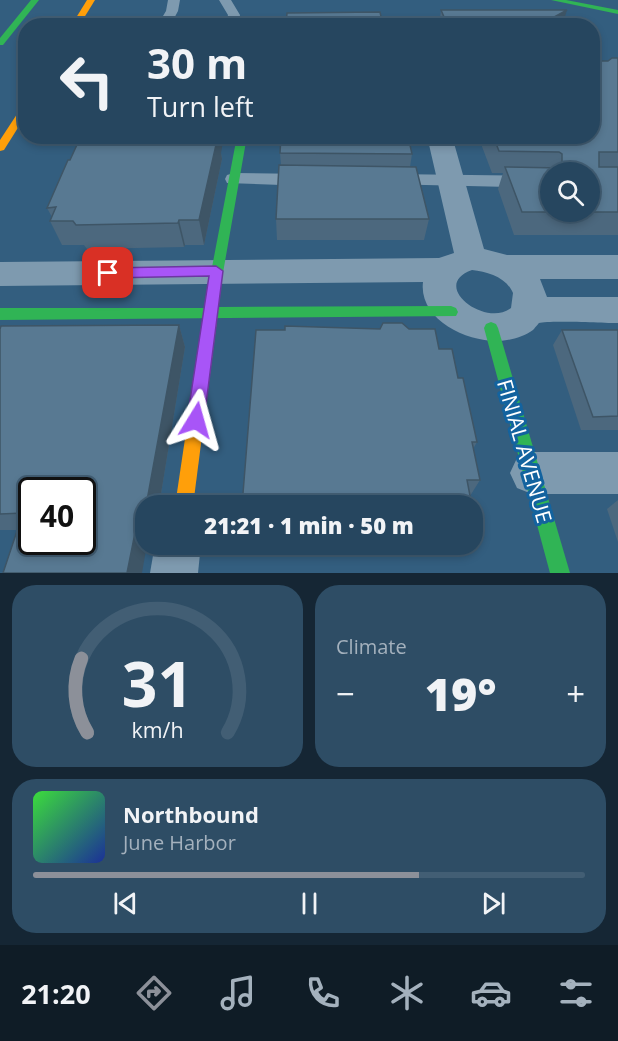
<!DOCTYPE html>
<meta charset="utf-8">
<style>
body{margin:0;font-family:"Open Sans",sans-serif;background:#2e4d65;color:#f1f3f6;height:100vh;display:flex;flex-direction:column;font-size:22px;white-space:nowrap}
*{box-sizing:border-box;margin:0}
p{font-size:20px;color:#a4b1bd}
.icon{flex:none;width:33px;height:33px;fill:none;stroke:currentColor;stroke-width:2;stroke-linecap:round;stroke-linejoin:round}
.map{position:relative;height:573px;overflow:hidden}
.panel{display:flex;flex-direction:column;gap:12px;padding:12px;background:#152634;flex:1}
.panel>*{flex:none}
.top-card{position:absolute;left:18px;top:18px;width:582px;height:126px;border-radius:24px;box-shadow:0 3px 9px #0003,0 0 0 2px #425e74;background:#26465f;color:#f1f3f6;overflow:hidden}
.fabs{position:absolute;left:540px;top:162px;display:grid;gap:12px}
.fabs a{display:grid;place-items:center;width:60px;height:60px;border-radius:50%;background:#26465f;box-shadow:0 3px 9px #0003,0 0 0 2px #425e74;font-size:30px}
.speed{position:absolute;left:18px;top:477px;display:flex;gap:12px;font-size:30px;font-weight:700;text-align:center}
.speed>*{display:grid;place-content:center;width:78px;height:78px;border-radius:50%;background:#26465f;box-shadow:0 3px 9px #0003,0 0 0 2px #425e74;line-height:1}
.speed .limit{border:3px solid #111;border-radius:9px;background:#fff;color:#111}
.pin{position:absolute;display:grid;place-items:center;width:51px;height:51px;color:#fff;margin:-26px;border-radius:12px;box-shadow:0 3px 9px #0006}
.me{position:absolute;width:66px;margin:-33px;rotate:8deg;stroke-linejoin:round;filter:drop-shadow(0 0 4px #0008)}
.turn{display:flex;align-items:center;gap:21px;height:126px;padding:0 30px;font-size:27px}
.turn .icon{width:78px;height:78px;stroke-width:2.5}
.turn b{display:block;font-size:42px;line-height:51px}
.big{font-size:45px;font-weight:800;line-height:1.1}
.panel .widget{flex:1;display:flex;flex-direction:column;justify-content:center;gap:9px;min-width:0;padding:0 21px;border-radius:24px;background:#2e4d65}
.panel .dial{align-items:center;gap:0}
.dial svg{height:156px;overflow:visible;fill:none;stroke:#425e74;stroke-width:7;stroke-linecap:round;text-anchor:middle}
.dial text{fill:#f1f3f6;stroke:none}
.song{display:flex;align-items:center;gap:18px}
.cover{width:72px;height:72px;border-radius:9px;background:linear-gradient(135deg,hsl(120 70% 55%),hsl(230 70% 35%))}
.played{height:6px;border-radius:3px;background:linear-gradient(90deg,#8c9099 70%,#425e74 70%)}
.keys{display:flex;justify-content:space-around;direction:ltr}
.heat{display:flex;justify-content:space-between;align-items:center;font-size:33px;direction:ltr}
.panel .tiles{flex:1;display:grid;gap:12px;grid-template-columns:1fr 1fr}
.widget:last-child{grid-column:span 2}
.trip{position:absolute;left:135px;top:495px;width:348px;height:60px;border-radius:24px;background:#26465f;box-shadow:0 3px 9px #0003,0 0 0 2px #425e74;font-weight:800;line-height:60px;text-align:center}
.tabs{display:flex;height:96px;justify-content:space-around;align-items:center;background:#0f1c26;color:#a4b1bd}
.tabs .icon{width:42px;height:42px}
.tabs .current{color:#8c9099}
.tabs b{font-size:27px;color:#f1f3f6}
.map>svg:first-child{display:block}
</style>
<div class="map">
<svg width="618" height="573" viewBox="0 0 618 573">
<rect width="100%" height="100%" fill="#335e7f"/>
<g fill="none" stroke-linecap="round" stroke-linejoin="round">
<g fill="#7e9aaf" fill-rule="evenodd">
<polygon points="168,0 180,0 178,11 170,26 157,26 166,11"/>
<polygon points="219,0 231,0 240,15 238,26 225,26 228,15"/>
<polygon points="234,173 309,174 316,176 318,180 316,184 309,186 227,183 225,179 227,175"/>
<polygon points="390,174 550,176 550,188 383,184 381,180 383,176"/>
</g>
<g fill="#7e9aaf" fill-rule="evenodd">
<path d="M427,136H452L484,249L507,255H618V279H540L547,297H618V323C605,323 548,320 539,323C538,324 534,329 533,330C526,335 516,339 507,340C475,346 418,322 423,282L0,286V262L439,258L454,253ZM472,270C488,272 506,277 513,293L511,308C485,328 429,285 472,270Z"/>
<polygon points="532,452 618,452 618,494 532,494 517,488 510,473 517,458"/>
<polygon points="155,544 201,544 198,573 150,573"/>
</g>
<g fill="#30b455" fill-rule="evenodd">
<polygon points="31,0 39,0 3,45 0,45 0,38"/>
<polygon points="551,0 566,0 618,10 618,14"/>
<polygon points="237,136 247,136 217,307 451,306 456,308 458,312 456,316 0,320 0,308 207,308 205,304"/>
<polygon points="491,322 496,324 498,328 570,573 550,573 484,328 486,324"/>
</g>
<g fill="#ff9f0a" fill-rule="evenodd">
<polygon points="87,0 95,0 79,26 71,26"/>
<polygon points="26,104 26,115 4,150 0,151 0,140 23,105"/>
<polygon points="212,299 217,300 219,304 193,506 175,506 205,304 207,300"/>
</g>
</g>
<g fill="#4c687e">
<polygon points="441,10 562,26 439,26"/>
<polygon points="618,58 618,235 514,235 498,189 503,173 492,173 478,136 592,136 608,61"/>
<polygon points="221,153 222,159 204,245 185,245 184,247 87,249 84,245 62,245 50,221 52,217 47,208 70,160"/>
<polygon points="280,153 412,154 410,167 429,219 424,240 277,240 276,219 281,165"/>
<polygon points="179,325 185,347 159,506 146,506 146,544 18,530 0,530 0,329"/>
<polygon points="380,329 409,329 439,349 458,378 477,442 473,449 480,480 470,496"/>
<polygon points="562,330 618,330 618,430 581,430 553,345"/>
<polygon points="618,500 618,542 607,509"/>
</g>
<g fill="#3e5566">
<polygon points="567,10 562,26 538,26"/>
<polygon points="217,136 224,136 221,153 222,159 204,245 199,220"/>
<polygon points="179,220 185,245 184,247 178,223"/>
<polygon points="179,325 185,347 159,506 146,506"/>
<polygon points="140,508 146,516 146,544 147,544 142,573 127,573"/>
</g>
<g fill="#587992" stroke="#3e5566" stroke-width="1.5" fill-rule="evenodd">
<polygon points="441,10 567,10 538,26 448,26"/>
<polygon points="380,12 383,26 286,26 287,13"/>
<path d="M612,58H618V152H599V167H618V212H522L505,167L560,168L562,166V154L559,152L499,151L493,136H592V61H608ZM550,172H590V212H550Z"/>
<polygon points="81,136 218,136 199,220 179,220 178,223 76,225 73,221 50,221 56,207 47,208 68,160 70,160"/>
<polygon points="281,136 408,136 412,154 280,153"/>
<polygon points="279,165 416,167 429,219 276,219"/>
<polygon points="383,323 402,323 409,329 435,329 439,349 452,349 458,378 463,378 477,442 472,442 480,480 467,480 472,506 242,506 256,330 285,330 285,326 380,329"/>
<path d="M179,325L146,506V508H140L127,573H3L23,513L0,514V329L1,326ZM32,490H82V542H32Z"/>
<polygon points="562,330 618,330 618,416 593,417"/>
</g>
<polygon fill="#a855f7" stroke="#6d37a1" stroke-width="1.5" points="216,266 223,271 204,420 202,425 196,427 190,425 187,420 209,276 108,278 101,273 108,268"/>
<g text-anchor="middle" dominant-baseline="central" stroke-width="6" stroke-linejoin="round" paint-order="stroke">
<g font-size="21" fill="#fff" stroke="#13639f">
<text transform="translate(525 451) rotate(74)">FINIAL AVENUE</text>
</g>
</g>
</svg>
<div class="fabs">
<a><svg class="icon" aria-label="search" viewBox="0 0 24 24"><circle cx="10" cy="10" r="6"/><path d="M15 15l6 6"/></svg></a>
</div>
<div class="speed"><div class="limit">40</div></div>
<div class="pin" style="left:108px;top:273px;background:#d93025"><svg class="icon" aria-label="arrive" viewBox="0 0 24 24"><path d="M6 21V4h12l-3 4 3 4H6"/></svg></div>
<svg class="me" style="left:196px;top:420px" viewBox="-20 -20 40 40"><path d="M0-17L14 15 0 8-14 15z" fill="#a855f7" stroke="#fff" stroke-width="4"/></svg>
<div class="trip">21:21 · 1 min · 50 m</div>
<div class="top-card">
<div class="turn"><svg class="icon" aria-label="left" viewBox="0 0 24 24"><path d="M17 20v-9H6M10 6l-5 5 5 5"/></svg><div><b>30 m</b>Turn left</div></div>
</div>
</div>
<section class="panel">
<div class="tiles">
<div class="widget dial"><svg viewBox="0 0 100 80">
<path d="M14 69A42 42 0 1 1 86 69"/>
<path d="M14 69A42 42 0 0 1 11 31" stroke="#8c9099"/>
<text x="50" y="56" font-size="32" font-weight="700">31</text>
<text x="50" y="72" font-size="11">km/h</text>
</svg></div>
<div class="widget"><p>Climate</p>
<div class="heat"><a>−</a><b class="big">19°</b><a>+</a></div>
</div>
<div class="widget">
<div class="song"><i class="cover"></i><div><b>Northbound</b><p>June Harbor</p></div></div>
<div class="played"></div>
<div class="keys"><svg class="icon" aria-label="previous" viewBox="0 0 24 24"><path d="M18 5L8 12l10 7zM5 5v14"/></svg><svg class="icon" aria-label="pause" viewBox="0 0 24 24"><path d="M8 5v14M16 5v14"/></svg><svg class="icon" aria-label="next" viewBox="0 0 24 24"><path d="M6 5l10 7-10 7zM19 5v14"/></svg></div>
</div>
</div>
</section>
<nav class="tabs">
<b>21:20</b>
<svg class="icon current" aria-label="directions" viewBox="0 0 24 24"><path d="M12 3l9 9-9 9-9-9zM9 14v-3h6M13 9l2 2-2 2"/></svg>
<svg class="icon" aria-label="music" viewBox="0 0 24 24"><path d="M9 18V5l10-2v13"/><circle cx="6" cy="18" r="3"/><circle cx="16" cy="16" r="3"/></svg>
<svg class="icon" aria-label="phone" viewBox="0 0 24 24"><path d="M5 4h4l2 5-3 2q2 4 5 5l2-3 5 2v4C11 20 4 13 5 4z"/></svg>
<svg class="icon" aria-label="climate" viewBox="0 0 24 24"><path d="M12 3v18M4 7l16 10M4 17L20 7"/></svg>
<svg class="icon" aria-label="car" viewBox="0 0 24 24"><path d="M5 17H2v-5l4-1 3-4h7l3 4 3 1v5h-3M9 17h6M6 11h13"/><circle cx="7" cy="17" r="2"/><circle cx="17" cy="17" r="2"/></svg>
<svg class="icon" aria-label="filters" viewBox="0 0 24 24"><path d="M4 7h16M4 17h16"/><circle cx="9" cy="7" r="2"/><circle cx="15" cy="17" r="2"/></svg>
</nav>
